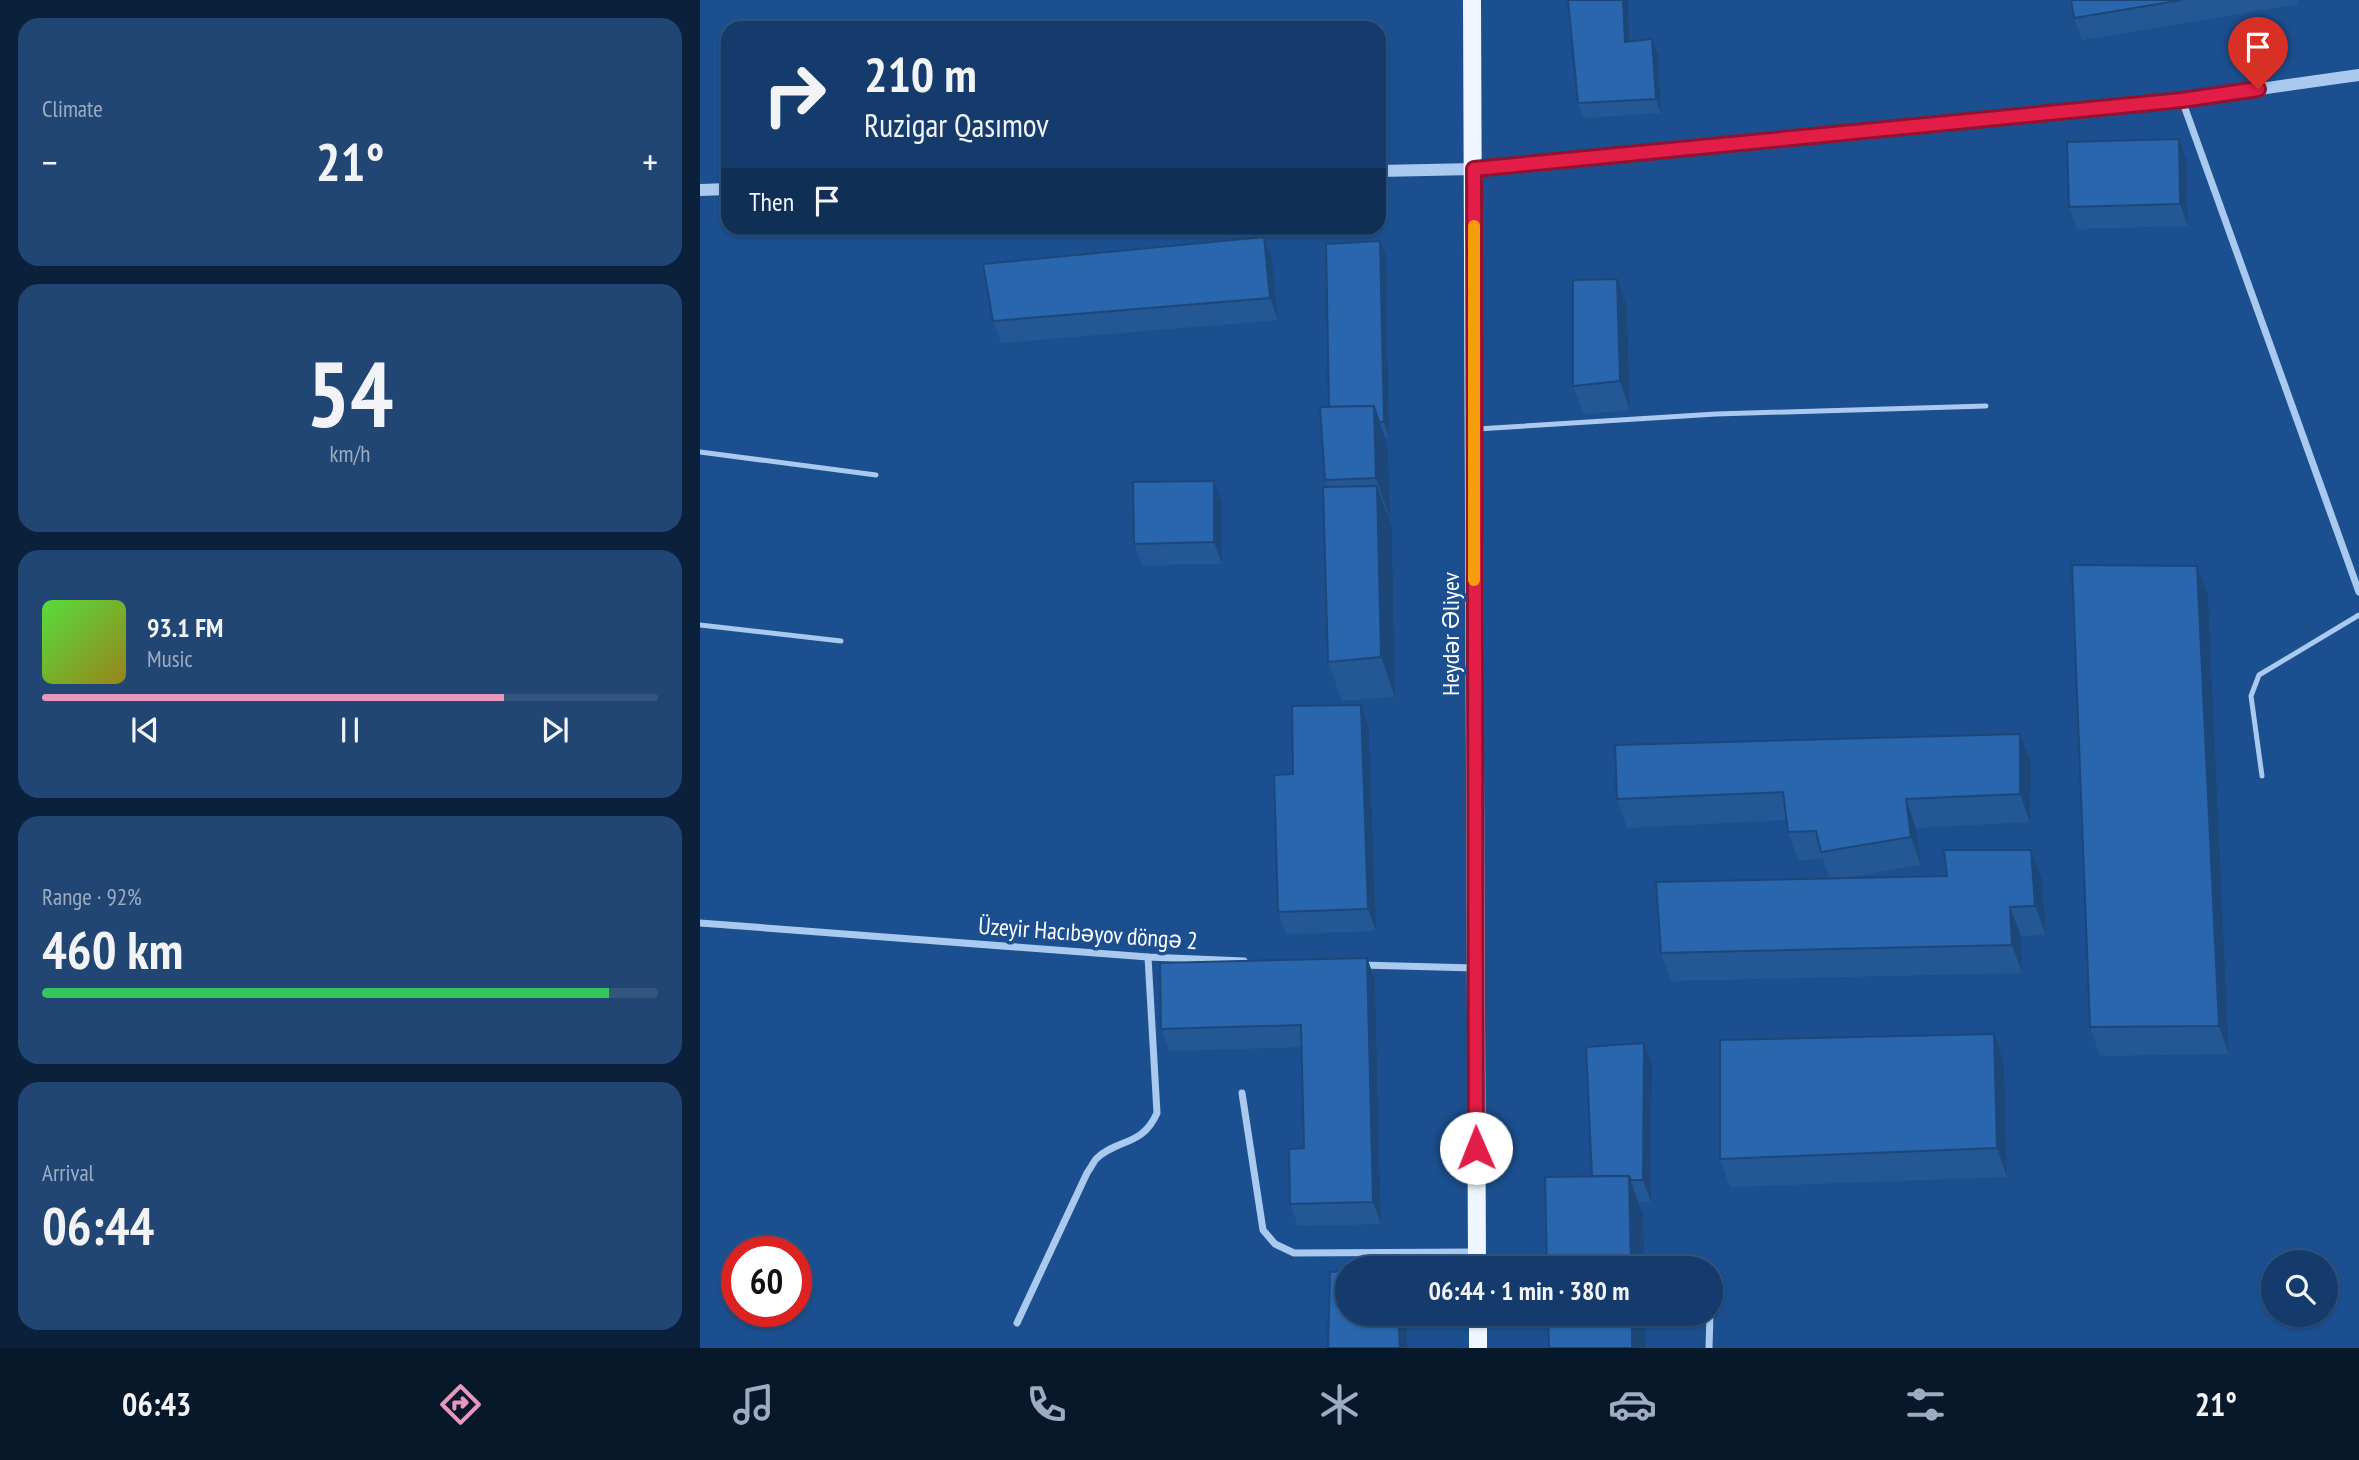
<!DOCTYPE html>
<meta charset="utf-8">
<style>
body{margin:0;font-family:"PT Sans Narrow",sans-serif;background:#214673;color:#f1f3f6;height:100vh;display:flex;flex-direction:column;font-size:26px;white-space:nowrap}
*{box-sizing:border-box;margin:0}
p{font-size:23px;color:#9dadc1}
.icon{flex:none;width:38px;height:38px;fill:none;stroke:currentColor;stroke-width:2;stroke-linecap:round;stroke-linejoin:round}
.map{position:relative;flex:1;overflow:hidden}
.side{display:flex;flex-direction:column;gap:18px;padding:18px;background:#0b203b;width:700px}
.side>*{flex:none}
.top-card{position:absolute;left:21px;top:21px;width:665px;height:214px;border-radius:21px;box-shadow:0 2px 5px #0004,0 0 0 2px #33557e;background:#143b6b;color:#f1f3f6;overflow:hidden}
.controls{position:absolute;left:1561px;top:1250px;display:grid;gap:14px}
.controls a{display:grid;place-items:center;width:77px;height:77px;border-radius:50%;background:#143b6b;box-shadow:0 2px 5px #0004,0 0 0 2px #33557e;font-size:35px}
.speed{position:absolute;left:21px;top:1236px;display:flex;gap:14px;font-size:35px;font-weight:700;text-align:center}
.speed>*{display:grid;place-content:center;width:91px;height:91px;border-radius:50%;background:#143b6b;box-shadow:0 2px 5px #0004,0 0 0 2px #33557e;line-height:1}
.speed .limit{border:10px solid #d22;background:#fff;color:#111}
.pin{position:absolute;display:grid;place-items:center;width:60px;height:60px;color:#fff;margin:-72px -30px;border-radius:50% 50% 50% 0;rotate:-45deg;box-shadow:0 0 7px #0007}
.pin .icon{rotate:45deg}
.me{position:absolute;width:77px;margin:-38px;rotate:359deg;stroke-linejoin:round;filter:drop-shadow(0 0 5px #0008)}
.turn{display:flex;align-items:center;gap:24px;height:147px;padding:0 28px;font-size:32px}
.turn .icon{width:91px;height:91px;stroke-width:2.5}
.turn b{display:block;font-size:49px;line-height:60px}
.then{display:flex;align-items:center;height:66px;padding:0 28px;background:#0003;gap:14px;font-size:26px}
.big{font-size:52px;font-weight:700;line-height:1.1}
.side .tile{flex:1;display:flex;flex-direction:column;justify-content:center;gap:10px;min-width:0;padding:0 24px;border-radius:21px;background:#214673}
.side .dial{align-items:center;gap:0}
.dial b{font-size:91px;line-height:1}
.song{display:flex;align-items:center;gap:21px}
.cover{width:84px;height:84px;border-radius:10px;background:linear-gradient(135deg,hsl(110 70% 55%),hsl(50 70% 35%))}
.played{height:7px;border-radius:4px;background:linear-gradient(90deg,#e797bd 75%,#33557e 75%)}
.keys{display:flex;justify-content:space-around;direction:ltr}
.heat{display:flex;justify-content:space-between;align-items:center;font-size:38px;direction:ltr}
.charge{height:10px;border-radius:5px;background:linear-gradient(90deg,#34c759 92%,#33557e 0)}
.trip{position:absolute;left:635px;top:1256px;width:388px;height:70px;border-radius:35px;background:#143b6b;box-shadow:0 2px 5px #0004,0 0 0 2px #33557e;font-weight:700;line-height:70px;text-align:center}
.menu{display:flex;height:112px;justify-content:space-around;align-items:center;background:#08182b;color:#9dadc1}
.menu .icon{width:49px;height:49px}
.menu .on{color:#e797bd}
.menu b{font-size:32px;color:#f1f3f6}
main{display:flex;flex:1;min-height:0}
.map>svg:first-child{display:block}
</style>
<main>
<section class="side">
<div class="tile"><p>Climate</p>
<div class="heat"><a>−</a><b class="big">21°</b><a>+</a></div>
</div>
<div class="tile dial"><b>54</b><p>km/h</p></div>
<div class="tile">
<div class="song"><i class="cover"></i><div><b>93.1 FM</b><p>Music</p></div></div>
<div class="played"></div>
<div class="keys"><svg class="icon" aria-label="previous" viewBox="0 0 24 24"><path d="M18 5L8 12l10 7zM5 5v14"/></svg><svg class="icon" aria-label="pause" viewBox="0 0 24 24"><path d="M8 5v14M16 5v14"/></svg><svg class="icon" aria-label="next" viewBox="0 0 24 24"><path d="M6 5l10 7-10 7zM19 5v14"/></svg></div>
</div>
<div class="tile"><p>Range · 92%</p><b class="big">460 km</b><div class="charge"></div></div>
<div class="tile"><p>Arrival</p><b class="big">06:44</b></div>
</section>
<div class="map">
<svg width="1659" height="1348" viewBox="0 0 1659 1348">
<rect width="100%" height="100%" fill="#1b4f8f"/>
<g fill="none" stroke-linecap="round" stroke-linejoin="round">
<g stroke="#a9c9ee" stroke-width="5">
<polyline points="777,429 1016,414 1286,406"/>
<polyline points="0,452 176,475"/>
<polyline points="0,625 141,641"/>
<polyline points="1562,776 1551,696 1559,675 1659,615"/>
</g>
<g stroke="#a9c9ee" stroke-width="7">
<polyline points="1482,100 1659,592"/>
<polyline points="0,923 448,957 544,961"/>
<polyline points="661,965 775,968"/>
<polyline points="542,1093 563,1230 575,1244 594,1253 776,1252"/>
<path d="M317,1323L387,1173C390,1169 393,1163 396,1159C418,1138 442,1147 457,1113L448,957"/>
<polyline points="1009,1348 1010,1314"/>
</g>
<g stroke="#a9c9ee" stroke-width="12">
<polyline points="679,171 774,169 1482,100 1659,75"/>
<polyline points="0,190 28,189"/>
</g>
<g stroke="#f0f6ff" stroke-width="18">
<polyline points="772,0 777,1269"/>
<polyline points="778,1314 778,1348"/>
</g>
</g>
<g fill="#245895">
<polygon points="868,0 928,0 930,41 958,54 961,113 883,118 878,103"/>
<polygon points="1371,0 1597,0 1598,4 1382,40 1374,18"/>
<polygon points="1479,139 1487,161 1488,226 1377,229 1369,207"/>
<polygon points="564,237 572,258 578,320 301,343 293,321"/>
<polygon points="686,256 689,437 685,437 688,446 690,518 689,518 692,526 695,697 642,701 628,662 627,487 625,480 629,407"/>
<polygon points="927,307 930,410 884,414 873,386"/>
<polygon points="522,503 522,564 442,565 434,544"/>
<polygon points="1497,566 1508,594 1529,1054 1400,1056 1390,1027"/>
<polygon points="661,705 669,727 676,931 586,934 578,912 593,774"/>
<polygon points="1320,734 1331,762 1330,822 1216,828 1221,865 1145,878 1247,876 1331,850 1342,879 1346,935 1321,936 1322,973 971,981 961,953 1130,879 1123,859 1098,860 1088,832 1087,820 927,828 917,799"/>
<polygon points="667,958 675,980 681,1224 598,1226 590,1204 604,1148 602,1047 469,1051 461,1029"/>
<polygon points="1304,1063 1307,1177 1030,1187 1020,1159"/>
<polygon points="952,1065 951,1202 939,1202 943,1215 892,1176"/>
</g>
<g fill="#1d4779">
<polygon points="923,0 928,0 930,57 925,42"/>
<polygon points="952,39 958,54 961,113 956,99"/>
<polygon points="1479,139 1487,161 1488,226 1480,204"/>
<polygon points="564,237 572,258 578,320 570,298"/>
<polygon points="680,241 686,256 689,437 684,422"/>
<polygon points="917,279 927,307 930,410 920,381"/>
<polygon points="674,406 688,446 690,518 676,478"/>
<polygon points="514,481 522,503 522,564 514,542"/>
<polygon points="677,486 692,526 695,697 681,657"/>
<polygon points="1497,566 1508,594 1529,1054 1519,1026"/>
<polygon points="661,705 669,727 676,931 668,909"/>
<polygon points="1320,734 1331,762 1330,822 1320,794"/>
<polygon points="1206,799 1216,828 1221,865 1211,837"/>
<polygon points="1331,850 1342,879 1346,935 1335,906"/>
<polygon points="1310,907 1321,936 1322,973 1312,945"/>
<polygon points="667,958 675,980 681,1224 673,1202"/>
<polygon points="1294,1034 1304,1063 1307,1177 1297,1148"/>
<polygon points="944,1043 952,1065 951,1202 943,1180"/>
<polygon points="929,1176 943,1215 944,1269 931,1269"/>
<polygon points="698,1314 706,1314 707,1348 700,1348"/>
<polygon points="932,1314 945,1314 946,1348 932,1348"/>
</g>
<g fill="#2a66ad" stroke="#1d4779" stroke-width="2">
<polygon points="868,0 923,0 925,42 952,39 956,99 878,103"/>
<polygon points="1371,0 1482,0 1374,18"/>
<polygon points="1479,139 1480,204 1369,207 1367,142"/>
<polygon points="564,237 570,298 293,321 283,264"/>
<polygon points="680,241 684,422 679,422 674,406 629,407 626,244"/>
<polygon points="917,279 920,381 873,386 873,280"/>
<polygon points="674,406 676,478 625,480 620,407"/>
<polygon points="514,481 514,542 434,544 433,482"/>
<polygon points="677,486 681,657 628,662 623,487"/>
<polygon points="1372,565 1497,566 1519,1026 1390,1027"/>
<polygon points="661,705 668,909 578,912 574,775 593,774 592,706"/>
<polygon points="1320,734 1320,794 1206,799 1211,837 1121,852 1116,831 1088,832 1083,792 917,799 915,745"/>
<polygon points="1244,850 1331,850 1335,906 1310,907 1312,945 961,953 956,882 1247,876"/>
<polygon points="667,958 673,1202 590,1204 589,1149 604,1148 601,1025 461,1029 460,963"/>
<polygon points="1294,1034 1297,1148 1020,1159 1020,1040"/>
<polygon points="944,1043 943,1180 931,1180 929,1176 892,1176 886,1047"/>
<polygon points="929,1176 931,1269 847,1269 845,1177"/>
<polygon points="648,1271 648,1314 698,1314 700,1348 628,1348 630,1272"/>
<polygon points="848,1314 932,1314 932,1348 849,1348"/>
</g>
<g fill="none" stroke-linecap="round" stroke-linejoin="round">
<g stroke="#92132f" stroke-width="18">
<polyline id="route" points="776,1148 774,169 1482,100 1558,89"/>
</g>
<use href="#route" stroke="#e11d48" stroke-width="12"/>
<polyline stroke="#f59e0b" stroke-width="12" points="774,226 774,580"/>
</g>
<g text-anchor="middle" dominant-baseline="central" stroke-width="7" stroke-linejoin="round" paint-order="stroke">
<g font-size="24" fill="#fff" stroke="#1b4f8f">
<text transform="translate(750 634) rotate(-90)">Heydər Əliyev</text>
<text transform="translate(388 933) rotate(4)">Üzeyir Hacıbəyov döngə 2</text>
</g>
</g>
</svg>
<div class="controls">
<a><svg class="icon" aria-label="search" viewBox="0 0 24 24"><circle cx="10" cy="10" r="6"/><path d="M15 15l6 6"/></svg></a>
</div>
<div class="speed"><div class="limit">60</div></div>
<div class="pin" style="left:1558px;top:89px;background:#d93025"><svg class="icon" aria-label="arrive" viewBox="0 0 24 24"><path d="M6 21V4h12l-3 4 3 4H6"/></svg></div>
<svg class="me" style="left:776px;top:1148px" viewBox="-20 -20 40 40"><circle r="19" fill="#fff"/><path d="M0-13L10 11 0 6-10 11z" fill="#e11d48"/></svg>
<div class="trip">06:44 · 1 min · 380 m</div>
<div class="top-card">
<div class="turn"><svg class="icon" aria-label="right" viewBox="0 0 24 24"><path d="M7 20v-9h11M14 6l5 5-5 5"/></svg><div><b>210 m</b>Ruzigar Qasımov</div></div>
<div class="then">Then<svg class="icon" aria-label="arrive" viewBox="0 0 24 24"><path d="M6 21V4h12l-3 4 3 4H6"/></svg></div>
</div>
</div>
</main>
<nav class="menu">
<b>06:43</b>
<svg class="icon on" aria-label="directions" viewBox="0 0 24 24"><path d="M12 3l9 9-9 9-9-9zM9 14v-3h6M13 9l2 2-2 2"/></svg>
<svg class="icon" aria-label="music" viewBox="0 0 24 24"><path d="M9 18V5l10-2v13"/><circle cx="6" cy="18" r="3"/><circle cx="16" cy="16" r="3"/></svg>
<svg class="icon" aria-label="phone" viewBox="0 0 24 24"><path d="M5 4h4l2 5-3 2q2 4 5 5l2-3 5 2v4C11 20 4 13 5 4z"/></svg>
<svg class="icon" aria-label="climate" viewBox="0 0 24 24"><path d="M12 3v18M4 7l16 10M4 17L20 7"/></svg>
<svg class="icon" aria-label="car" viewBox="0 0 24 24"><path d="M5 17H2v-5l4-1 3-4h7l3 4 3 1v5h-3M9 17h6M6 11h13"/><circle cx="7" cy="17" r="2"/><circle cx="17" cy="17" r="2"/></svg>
<svg class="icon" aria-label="filters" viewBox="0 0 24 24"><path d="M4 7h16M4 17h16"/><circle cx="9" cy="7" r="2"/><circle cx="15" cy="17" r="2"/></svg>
<b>21°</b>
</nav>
